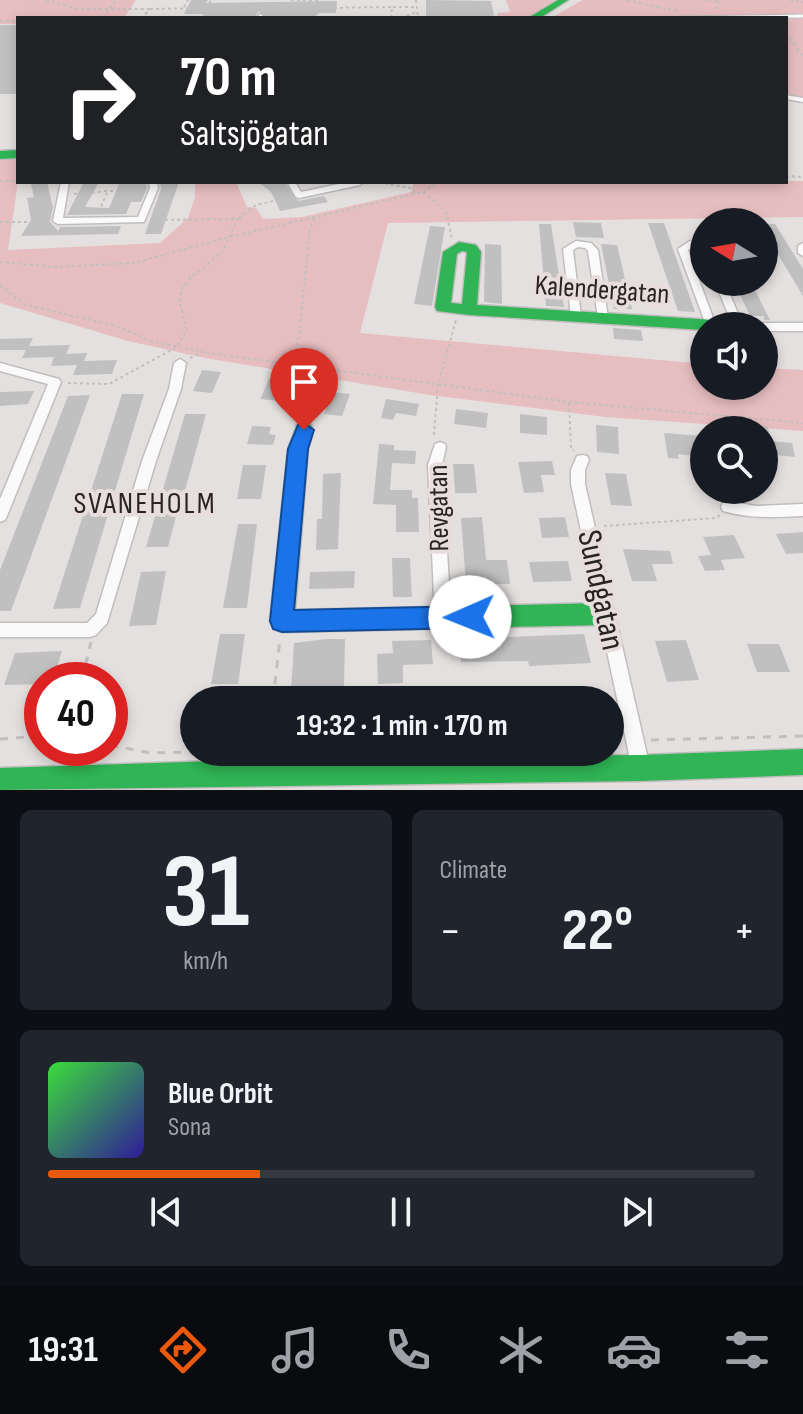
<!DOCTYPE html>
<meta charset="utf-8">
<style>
body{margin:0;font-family:"Sofia Sans Condensed",sans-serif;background:#20242c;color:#f1f3f6;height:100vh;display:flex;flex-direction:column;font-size:30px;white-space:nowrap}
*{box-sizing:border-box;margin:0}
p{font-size:26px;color:#9ea1a6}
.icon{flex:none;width:44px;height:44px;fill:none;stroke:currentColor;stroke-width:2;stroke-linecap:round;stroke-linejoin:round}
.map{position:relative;height:790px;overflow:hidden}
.details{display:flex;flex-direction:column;gap:20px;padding:20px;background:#0d0f14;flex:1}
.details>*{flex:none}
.hud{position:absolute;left:16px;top:16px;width:772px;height:168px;border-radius:0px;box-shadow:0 4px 12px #0003;background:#202124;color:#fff;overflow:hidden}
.needle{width:52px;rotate:281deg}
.buttons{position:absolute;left:690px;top:208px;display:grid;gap:16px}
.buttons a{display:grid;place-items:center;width:88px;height:88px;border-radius:50%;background:#171b24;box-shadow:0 4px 12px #0003;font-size:40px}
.speed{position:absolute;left:24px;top:662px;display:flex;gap:16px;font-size:40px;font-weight:700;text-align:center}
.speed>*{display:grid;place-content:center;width:104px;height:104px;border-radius:50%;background:#171b24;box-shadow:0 4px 12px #0003;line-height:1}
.speed .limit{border:12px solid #d22;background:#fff;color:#111}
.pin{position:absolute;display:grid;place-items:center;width:68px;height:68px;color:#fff;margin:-82px -34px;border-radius:50% 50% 50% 0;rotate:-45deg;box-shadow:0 0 8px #0007}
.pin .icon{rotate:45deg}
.me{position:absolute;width:88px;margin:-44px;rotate:269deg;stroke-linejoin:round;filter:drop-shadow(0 0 6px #0008)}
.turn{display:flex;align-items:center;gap:28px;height:168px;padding:0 32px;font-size:36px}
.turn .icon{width:104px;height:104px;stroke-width:2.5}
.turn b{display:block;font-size:56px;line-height:68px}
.big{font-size:60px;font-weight:700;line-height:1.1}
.details .widget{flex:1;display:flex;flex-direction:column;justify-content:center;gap:12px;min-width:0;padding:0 28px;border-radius:12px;background:#20242c}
.details .dial{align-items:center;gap:0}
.dial b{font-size:104px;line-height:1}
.song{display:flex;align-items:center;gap:24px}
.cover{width:96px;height:96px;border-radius:12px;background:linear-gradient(135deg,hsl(120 70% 55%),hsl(250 70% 35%))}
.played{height:8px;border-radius:4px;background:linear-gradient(90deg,#ea580c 30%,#363941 30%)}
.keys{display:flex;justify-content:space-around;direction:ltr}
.heat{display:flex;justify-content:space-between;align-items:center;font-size:44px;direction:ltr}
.details .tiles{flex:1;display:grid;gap:20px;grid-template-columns:1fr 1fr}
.widget:last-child{grid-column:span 2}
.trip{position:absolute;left:180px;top:686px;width:444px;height:80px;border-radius:40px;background:#171b24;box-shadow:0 4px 12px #0003;font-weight:700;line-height:80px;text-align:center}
.dock{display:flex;height:128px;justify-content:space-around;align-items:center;background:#090b0e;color:#9ea1a6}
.dock .icon{width:56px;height:56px}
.dock .active{color:#ea580c}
.dock b{font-size:36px;color:#f1f3f6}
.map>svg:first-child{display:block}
</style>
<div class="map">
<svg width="803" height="790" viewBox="0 0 803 790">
<rect width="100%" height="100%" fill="#e5e0e0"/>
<g fill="#e7bec0">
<polygon points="0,0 136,0 124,18 18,18 18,24 0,24"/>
<polygon points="506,0 558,0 527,18 497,18 498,13 510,12"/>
<polygon points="582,0 803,0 803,99 786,96 786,18 551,18"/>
<polygon points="0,158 18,158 18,182 8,250 160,243 188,218 195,197 195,182 236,182 247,207 256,208 263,219 302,217 411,192 414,182 803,181 803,217 388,223 360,333 704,364 704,386 764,386 764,368 803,370 803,431 605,417 430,395 205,358 128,341 0,303"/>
</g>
<g fill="#c0c0c0">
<polygon points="191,0 208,0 206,3 337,1 336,13 316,13 315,18 266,18 259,11 254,18 202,18 204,14 184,14"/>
<polygon points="426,0 491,1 494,15 484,18 426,18"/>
<rect x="0" y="25" width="18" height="69"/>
<polygon points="41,182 47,182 53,207 50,222 58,231 60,227 121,226 118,234 21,236 31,220 27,198 34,197 31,184"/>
<polygon points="84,182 99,182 85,207 109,208 120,182 146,182 147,188 141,202 131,202 126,214 67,215"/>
<polygon points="160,182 179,182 161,234 145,234 161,189"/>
<polygon points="258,182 284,182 298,201 324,196 328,202 280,211 271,192"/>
<polygon points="573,222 601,223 604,238 576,237"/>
<polygon points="648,223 664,223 695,312 678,311"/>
<polygon points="539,224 551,224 564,307 546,306"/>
<polygon points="764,224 775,224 803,269 803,296 764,231"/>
<polygon points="430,226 445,227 432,306 414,304"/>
<polygon points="485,244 501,245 502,304 484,302"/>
<polygon points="601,244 617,245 632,309 614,309"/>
<polygon points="734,282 751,282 770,320 764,320 764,316 750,316"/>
<polygon points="613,328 641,330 643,341 614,339"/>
<polygon points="33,338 29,346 70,345 66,354 87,353 84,361 117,360 112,374 73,375 77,365 51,366 54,357 22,358 26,350 0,350 0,339"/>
<polygon points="202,370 221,372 212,393 193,391"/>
<polygon points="269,379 287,381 279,401 260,399"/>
<polygon points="34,391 28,404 0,406 0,392"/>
<polygon points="332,392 350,394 342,416 324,414"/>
<polygon points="122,394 144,394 80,608 53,609"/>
<polygon points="90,395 11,611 0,611 0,570 68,396"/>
<polygon points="386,399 419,404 416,416 396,413 393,420 381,418"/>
<polygon points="456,409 488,413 486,428 454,424"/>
<polygon points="185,414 206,414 184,494 182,494 168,547 146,547"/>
<polygon points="520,414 547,417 547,435 520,433"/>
<polygon points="596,425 618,427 619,454 597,452"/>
<polygon points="252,426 271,427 269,434 276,435 273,445 247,444"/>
<polygon points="764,426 767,426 772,441 792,443 795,457 775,455 778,465 766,463"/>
<polygon points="664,433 703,436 704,457 678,454 679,459 668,458"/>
<polygon points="379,444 394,445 394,450 416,451 415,464 392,463 390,490 412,490 412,498 418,498 419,532 396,532 396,505 373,504"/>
<polygon points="552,461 555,475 541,475 544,492 524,493 518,462"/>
<polygon points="453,464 474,464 477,493 455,493"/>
<polygon points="243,465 266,465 261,499 237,499"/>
<polygon points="341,473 338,549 316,550 317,519 322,519 323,474"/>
<polygon points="605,473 626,474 632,506 611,505"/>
<polygon points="482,517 486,560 507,560 510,584 466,584 461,518"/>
<polygon points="565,517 569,537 542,538 539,518"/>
<polygon points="238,524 257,524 247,608 223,608"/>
<polygon points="803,532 803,553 786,554 776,534"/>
<polygon points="734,535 745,558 721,560 725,570 705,571 698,556 711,555 703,537"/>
<polygon points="623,549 670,551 673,564 652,564 657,581 632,581"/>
<polygon points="392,558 410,558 412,597 393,597"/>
<polygon points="568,561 572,581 533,582 529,562"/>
<polygon points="166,571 156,625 129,626 141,572"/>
<polygon points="355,571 354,588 309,589 310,572"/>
<polygon points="220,634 245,634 238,684 211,684"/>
<polygon points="584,634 591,663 529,666 528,661 461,662 459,639"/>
<polygon points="327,639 345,639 344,688 291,690 294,643"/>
<polygon points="431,640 433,664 403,665 403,683 378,684 377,654 393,653 392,641"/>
<polygon points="686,640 699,680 667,682 655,641"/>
<polygon points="747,644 779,644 790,672 757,672"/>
<polygon points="62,651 53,680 42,680 42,684 4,685 15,653"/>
</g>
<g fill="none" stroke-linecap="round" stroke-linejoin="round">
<g stroke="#c2bdbd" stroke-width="5">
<polyline id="lane" points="680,18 803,16"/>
</g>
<g stroke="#c2bdbd" stroke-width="3">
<g id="street">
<polygon points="260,14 262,15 263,18 257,18"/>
<polygon points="786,95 803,98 803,102 786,99"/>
<polygon points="61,182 69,182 63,218 138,217 150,188 149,182 157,182 158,188 144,222 58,224 53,221"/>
<polygon points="287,182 295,182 301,192 348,182 364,182 360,185 299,198 296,197"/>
<polygon points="576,241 591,243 598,250 608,318 607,320 603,321 598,318 588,251 585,248 578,247 573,250 581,316 576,319 571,316 563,249"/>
<polygon points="690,241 704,244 704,250 692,247 688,250 716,326 706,325 678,249"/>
<polygon points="803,243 803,256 798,253 798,246"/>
<polygon points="715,282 725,282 743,326 733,326"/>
<polygon points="764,323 803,323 803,331 764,331 764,326 759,326"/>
<polygon points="180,359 186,363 181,389 156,461 107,623 96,635 90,637 0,637 0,623 87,623 96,614 142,461 169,389 174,363"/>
<polygon points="0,363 59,379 61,382 7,516 5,520 0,522 0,499 48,384 0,371"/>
<polygon points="440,442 445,444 446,447 442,465 451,618 448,623 443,625 438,623 435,618 428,465 435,444"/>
<polygon points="582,455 587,456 589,460 585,470 585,484 650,768 647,774 641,777 635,774 632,768 571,484 571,470 577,456"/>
<path d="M728,501L756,506L803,504V516C776,517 750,519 723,511L721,507L723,503Z"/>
</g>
</g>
<g stroke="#c2bdbd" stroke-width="3">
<g id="fast">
<polygon points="558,0 568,0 540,18 528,18"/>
<polygon points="18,150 18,158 0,159 0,151"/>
<path d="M459,242L476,245L481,252L477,305L731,321L739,326H704V330L469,315L437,311L435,307L443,252ZM462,251L467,252L462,304L451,303L457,254Z"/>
<polygon points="304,423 311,425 313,430 308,449 295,610 604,603 612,606 616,614 612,622 604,625 282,632 274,629 270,621 288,449 297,425"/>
<polygon points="803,749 803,775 641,781 0,790 0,768 308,758 641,755"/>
</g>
</g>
<g stroke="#c2bfbf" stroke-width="2" stroke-dasharray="3 3" stroke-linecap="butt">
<polyline points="46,0 78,9 149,9 143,18"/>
<polyline points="291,0 317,1"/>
<polyline points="317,0 317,18"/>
<polyline points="416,0 418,18"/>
<polyline points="627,0 677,11"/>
<polyline points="708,0 718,2"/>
<polyline points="790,0 803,2"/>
<polyline points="184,7 188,0"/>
<polyline points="316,8 392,7"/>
<polyline points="150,9 207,8"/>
<polyline points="715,9 720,0"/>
<polyline points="103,18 116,0"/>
<polyline points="200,18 205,15 211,0"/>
<polyline points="391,18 392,7 417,7"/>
<polyline points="401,18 417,12"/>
<polyline points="0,21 18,21"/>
<polyline points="0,32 18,32"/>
<polyline points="786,34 803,56"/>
<polyline points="0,48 18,48"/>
<polyline points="0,76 18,76"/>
<polyline points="0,85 18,83"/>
<polyline points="786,176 803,177"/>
<polyline points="0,181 18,181"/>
<polyline points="379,182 410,188 415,193"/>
<polyline points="110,191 143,190"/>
<polyline points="423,192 446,211 452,239"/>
<polyline points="74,194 108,191 100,209"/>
<polyline points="239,218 256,205 287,198"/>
<polyline points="0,222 45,222"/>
<polyline points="0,262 55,267 134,263 233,236 423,192 439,182"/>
<polyline points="0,285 24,304 119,327 154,342 199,351"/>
<polyline points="190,358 201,352 569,402 803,423"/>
<polyline points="292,363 299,336 310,229 316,216"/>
<polyline points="68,383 109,384 177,347 187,330 180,304 181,290 189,279 222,252 238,219 152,220"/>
<polyline points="569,403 571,448 574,451"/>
<polyline points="303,416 320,369"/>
<polyline points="434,435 438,385 456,320"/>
<polyline points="604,526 716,518 720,515"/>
</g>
<g stroke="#c2bfbf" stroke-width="3" stroke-dasharray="8 8" stroke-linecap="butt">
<polyline points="82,680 91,642"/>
<polyline points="273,700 280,639"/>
<polyline points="0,739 42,736"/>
<polyline points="651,740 803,736"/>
<polyline points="110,745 150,753 194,752"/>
</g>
<use href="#lane" stroke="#fbfafa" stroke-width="3"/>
<use href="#street" fill="#fbfafa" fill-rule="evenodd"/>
<use href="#fast" fill="#30b455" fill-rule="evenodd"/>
</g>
<polygon fill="#1a73e8" stroke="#114b97" stroke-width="2" points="304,423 314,430 308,449 294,610 470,606 478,609 481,617 478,625 470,628 282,632 273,629 270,621 288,449 298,425"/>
<g text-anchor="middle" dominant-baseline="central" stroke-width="8" stroke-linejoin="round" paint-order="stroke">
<g font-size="28" fill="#282424" stroke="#e8dddd">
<text transform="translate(602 290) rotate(4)">Kalendergatan</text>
<text transform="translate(439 508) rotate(-91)">Revgatan</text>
</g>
<g font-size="30" letter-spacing="2" fill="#282424" stroke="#e8dddd">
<text x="145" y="504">SVANEHOLM</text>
</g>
<g font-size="34" fill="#282424" stroke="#e8dddd">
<text transform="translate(601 590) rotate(78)">Sundgatan</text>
</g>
</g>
</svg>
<div class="buttons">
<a><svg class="needle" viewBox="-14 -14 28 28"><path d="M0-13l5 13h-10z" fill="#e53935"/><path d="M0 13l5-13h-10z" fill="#9ea1a6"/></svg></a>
<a><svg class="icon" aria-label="sound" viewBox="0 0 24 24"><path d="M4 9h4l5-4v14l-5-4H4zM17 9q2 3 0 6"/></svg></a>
<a><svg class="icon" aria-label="search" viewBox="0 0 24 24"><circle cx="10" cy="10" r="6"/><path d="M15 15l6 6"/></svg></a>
</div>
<div class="speed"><div class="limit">40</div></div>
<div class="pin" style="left:304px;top:430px;background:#d93025"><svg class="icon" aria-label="arrive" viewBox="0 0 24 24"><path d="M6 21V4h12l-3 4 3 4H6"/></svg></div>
<svg class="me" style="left:470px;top:617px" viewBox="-20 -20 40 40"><circle r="19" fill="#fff"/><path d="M0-13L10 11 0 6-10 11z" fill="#1a73e8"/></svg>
<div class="trip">19:32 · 1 min · 170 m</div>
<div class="hud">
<div class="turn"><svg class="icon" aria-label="right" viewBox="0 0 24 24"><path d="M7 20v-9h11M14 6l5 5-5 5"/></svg><div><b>70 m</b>Saltsjögatan</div></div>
</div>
</div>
<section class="details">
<div class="tiles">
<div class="widget dial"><b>31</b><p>km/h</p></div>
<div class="widget"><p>Climate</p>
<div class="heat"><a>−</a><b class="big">22°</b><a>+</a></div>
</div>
<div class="widget">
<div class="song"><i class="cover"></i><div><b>Blue Orbit</b><p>Sona</p></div></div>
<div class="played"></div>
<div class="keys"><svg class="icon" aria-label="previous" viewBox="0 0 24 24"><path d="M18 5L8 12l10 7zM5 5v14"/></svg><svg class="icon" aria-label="pause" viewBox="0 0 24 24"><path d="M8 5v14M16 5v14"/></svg><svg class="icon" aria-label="next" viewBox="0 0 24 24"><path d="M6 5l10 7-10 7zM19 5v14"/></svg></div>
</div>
</div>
</section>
<nav class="dock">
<b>19:31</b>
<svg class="icon active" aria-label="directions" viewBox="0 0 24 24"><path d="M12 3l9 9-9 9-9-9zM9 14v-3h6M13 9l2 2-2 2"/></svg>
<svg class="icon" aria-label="music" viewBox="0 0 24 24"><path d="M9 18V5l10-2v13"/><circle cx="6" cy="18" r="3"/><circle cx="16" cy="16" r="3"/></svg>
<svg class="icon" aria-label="phone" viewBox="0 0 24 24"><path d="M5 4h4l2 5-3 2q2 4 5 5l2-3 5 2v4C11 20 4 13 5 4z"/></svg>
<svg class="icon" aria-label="climate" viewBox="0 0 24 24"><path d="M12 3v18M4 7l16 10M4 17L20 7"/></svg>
<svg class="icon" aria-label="car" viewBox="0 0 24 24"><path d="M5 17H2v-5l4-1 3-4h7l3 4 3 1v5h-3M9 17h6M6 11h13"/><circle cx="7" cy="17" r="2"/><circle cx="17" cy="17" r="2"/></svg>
<svg class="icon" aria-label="filters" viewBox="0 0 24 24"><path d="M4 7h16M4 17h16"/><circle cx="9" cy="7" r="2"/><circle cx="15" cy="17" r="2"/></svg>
</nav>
